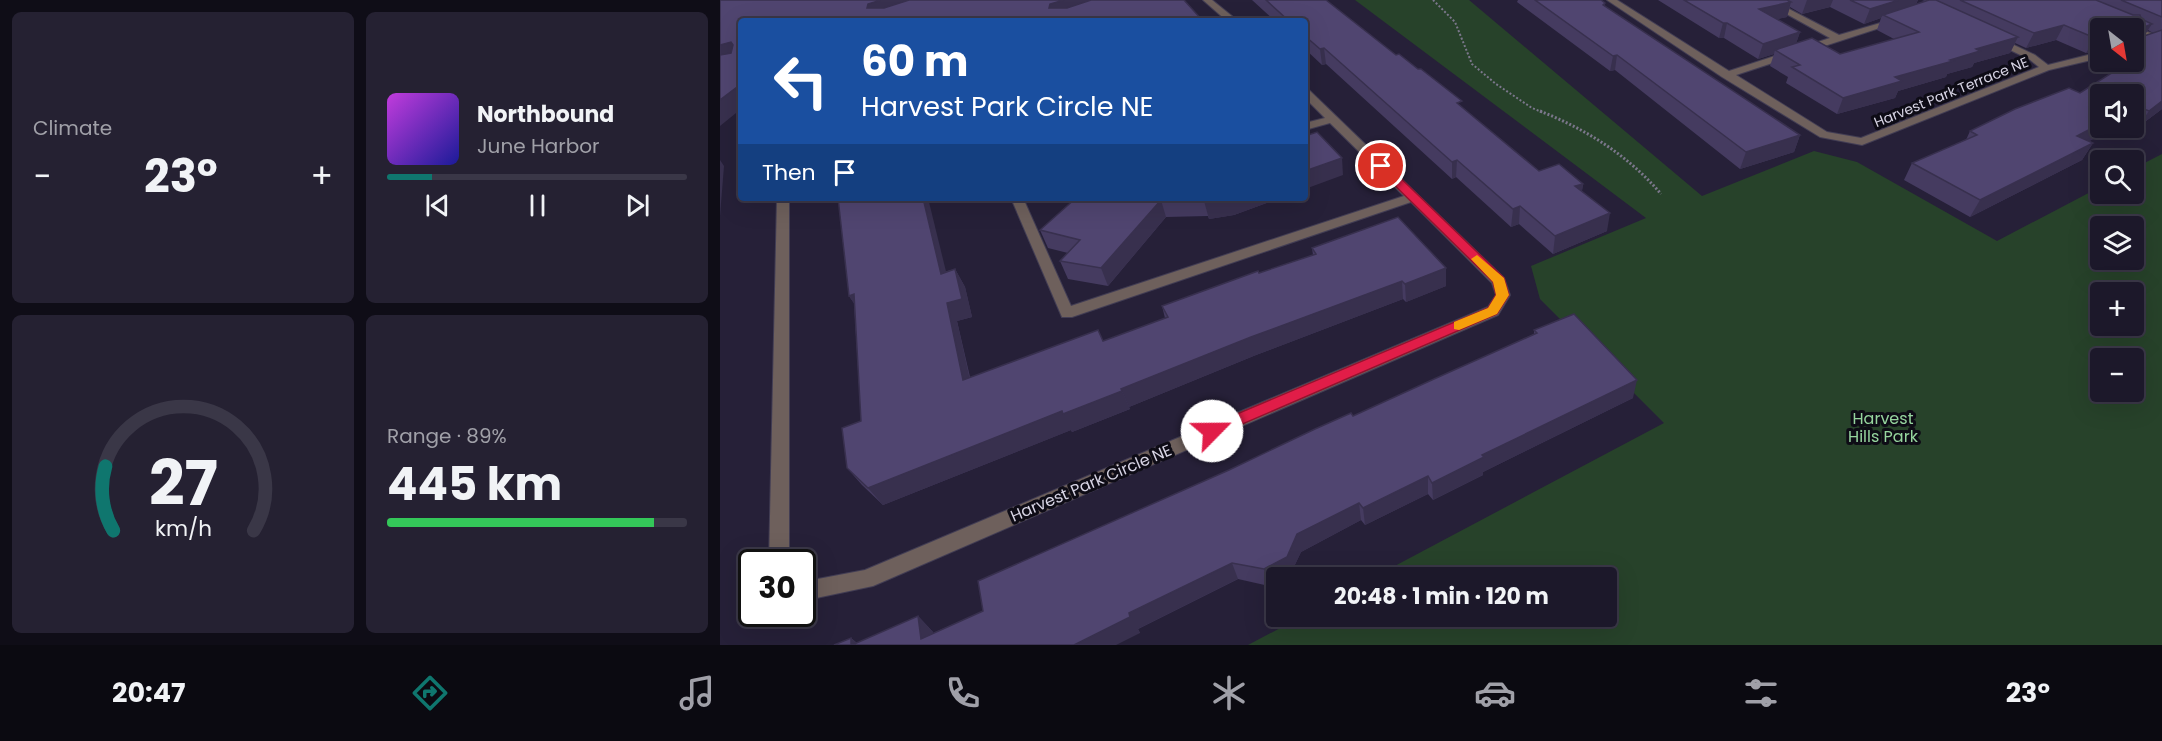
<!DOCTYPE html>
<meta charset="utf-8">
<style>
body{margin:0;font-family:Poppins,sans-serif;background:#252132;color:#f1f3f6;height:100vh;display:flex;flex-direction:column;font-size:22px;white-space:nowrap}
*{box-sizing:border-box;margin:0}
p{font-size:20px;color:#a0a0a8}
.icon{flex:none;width:33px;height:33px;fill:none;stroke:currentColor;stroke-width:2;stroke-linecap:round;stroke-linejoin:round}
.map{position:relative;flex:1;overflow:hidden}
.side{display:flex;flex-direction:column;gap:12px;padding:12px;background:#0f0d17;width:720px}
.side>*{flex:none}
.banner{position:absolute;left:18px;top:18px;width:570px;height:183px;border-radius:6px;box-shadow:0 6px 24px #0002,0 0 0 2px #3a3747;background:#1a4fa0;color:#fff;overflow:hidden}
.needle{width:39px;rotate:149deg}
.buttons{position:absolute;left:1370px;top:18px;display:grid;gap:12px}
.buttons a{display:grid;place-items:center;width:54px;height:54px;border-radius:6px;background:#1c182a;box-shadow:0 6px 24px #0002,0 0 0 2px #3a3747;font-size:30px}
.speed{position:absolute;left:18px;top:549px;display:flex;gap:12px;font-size:30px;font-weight:700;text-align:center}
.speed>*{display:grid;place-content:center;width:78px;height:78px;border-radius:50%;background:#1c182a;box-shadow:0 6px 24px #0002,0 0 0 2px #3a3747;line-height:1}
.speed .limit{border:3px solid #111;border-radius:9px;background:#fff;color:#111}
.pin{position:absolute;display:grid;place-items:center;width:51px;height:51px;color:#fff;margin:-26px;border:3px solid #fff;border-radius:50%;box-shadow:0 2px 6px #0007}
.me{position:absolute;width:66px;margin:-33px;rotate:67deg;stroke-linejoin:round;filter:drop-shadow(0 0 4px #0008)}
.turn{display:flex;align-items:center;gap:21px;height:126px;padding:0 24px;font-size:27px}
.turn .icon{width:78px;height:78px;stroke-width:2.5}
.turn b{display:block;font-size:42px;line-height:51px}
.then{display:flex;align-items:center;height:57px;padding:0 24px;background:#0003;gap:12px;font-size:22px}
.big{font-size:45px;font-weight:700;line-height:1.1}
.side .widget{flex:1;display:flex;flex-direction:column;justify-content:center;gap:9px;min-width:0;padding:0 21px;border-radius:9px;background:#252132}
.side .dial{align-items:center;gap:0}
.dial svg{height:156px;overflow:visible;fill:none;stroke:#3a3747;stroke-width:7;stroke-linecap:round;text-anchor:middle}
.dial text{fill:#f1f3f6;stroke:none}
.song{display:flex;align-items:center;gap:18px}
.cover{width:72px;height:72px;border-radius:9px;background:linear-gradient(135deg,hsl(290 70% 55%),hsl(240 70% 35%))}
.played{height:6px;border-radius:3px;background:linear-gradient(90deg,#0f766e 15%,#3a3747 15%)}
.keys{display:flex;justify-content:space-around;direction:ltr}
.heat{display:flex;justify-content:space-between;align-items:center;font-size:33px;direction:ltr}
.charge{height:9px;border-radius:4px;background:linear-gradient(90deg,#34c759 89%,#3a3747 0)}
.side .tiles{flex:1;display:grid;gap:12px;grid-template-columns:repeat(2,1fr)}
.trip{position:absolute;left:546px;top:567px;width:351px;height:60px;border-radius:6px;background:#1c182a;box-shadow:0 6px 24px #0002,0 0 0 2px #3a3747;font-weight:700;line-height:60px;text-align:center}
.dock{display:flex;height:96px;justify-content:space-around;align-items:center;background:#0b0a11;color:#a0a0a8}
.dock .icon{width:42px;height:42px}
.dock .on{color:#0f766e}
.dock b{font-size:27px;color:#f1f3f6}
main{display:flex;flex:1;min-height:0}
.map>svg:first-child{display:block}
</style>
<main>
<section class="side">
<div class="tiles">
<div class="widget"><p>Climate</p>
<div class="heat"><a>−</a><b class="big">23°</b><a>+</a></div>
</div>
<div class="widget">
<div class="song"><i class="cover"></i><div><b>Northbound</b><p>June Harbor</p></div></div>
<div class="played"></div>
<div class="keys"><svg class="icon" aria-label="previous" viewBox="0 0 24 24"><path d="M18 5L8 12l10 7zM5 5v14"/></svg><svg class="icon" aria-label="pause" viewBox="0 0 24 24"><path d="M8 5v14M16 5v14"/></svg><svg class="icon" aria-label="next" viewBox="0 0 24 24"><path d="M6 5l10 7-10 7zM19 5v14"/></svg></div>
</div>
<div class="widget dial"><svg viewBox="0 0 100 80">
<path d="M14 69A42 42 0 1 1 86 69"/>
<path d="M14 69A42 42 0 0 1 10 36" stroke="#0f766e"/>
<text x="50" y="56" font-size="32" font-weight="700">27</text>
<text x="50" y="72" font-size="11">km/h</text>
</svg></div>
<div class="widget"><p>Range · 89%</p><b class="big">445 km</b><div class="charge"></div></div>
</div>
</section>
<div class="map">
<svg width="1442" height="645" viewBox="0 0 1442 645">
<rect width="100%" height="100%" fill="#262038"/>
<path fill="#27422a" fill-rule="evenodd" d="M635,0H749L982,196L1094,151L1137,162L1277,241L1380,187V194H1413V169L1442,154V645H528L581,617L886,616V578L654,577L944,423L820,299L811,266L926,218ZM1380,226H1413V260H1380ZM1380,292H1413V326H1380ZM1380,358H1413V392H1380Z"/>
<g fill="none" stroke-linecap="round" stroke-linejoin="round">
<g stroke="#423d54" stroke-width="2">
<g id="minor">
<polygon points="483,0 492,0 518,21 507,21"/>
<polygon points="887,0 897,0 1009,71 1110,38 1041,0 1052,0 1119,35 1181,17 1181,21 1016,75 1107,132 1141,138 1319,67 1309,59 1271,41 1271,37 1277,37 1315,55 1328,65 1380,52 1380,58 1329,70 1142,145 1100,137 1002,77"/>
<polygon points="1410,27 1431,33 1433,45 1413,50 1413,44 1425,41 1424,37 1413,32 1413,28"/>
<polygon points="585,89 589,90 784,278 790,295 778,315 153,586 82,601 82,582 145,570 768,307 776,295 772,283 691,202 352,317 342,317 291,198 303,198 351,306 684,196 610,123 585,130 585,123 605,118 585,98"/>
<polygon points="57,198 69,198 69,562 49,562"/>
</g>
</g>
<polyline stroke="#7b778b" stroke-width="2" stroke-dasharray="2 2" stroke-linecap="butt" points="713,0 735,22 752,64 776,84 812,108 824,113"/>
<path stroke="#7b778b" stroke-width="3" stroke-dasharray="2 2" stroke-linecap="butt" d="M820,111C867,130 908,155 941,194"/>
<use href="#minor" fill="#6e605c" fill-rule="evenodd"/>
</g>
<g fill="#453b60" fill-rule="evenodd">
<polygon points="532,0 606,0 742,107 819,171 863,184 862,191 887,231 833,254 799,224 791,227 736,177 732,179 606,64 602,65 585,49 585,21 555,21"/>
<polygon points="798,0 881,0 885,3 884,6 1080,135 1074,152 1020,169 895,70 890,71 797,2"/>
<path d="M938,0H1198L1196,4L1205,1L1202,0H1442V109L1418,127L1413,126V94L1395,128L1369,141L1373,143L1362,160L1250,217L1184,180L1192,163L1246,140L1250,131L1360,93L1399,68L1386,62H1413V28H1380V50L1366,53L1336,40L1306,48L1295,43L1290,53L1254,63L1252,67L1227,74L1226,77L1178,91L1175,98L1117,114L1066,83L1068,77L1050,66L1054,54L1038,59L1004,38H999ZM1070,7L1082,14L1110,7L1144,24L1161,18L1157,30L1174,39L1120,54L1076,43L1080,32L1057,19L1067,17ZM1428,30L1433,33L1424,36Z"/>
<polygon points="352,198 560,198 514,215 489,219 488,216 446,217 388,286 348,279 340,261 348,253 328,248 320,230 353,201"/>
<polygon points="592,248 726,286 686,302 683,299 536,355 409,407 410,409 352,432 351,430 163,505 142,485 127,468 141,421 134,303 129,296 235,269 245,287 252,317 237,321 250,377 383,341 445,318 442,306 593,255"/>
<polygon points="814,330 913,398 763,472 763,475 713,500 708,494 645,525 641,520 581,552 571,573 564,578 556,578 556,581 549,586 518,579 418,629 420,633 114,645 131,638 137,643 198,616 213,632 213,633 263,611 633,416 814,334"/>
</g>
<g fill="#38304e">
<polygon points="161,0 215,0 155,19 147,8 148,4"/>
<polygon points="344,0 395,0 335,19 329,8 330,4"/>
<polygon points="1087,0 1113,0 1110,7 1082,14"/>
<polygon points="1179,0 1198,0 1194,7 1163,15 1161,18 1144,24 1150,9"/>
<polygon points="1071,2 1067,17 1035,24 1039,9"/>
<polygon points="1003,23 1007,23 1004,38 999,38"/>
<polygon points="1432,24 1422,39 1413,42 1421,28"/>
<polygon points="1344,25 1336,40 1306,48 1314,33"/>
<polygon points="1080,32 1075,47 1055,50 1054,54 1038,59 1043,44"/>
<polygon points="1298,37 1290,53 1254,63 1252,67 1227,74 1226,77 1178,91 1175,98 1117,114 1123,98 1175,77 1230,60 1256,49"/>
<polygon points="1380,37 1380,50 1366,53 1375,38"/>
<polygon points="11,42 20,58 0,63 0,45"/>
<polygon points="604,48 606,64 602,65 600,49"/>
<polygon points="897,55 895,70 890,71 893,56"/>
<polygon points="21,84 21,109 0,126 0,100"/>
<polygon points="1442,101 1442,109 1418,127 1429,111"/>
<polygon points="1380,124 1380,128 1395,128 1346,153 1357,136"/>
<polygon points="1080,135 1074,152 1020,169 1026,152"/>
<polygon points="1373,143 1362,160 1250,217 1260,200"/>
<polygon points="622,158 623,175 585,189 585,171"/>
<polygon points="0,160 4,166 0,216"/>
<polygon points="737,160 736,177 732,179 732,162"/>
<polygon points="863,184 860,201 855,186"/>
<polygon points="203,198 208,198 231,292 221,274"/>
<polygon points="505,198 560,198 514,215 489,219 484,201"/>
<polygon points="441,200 446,217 388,286 381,268"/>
<polygon points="800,206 799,224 791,227 793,209"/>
<polygon points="890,213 887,231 833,254 835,236"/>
<polygon points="726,268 726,286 686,302 685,284"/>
<polygon points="235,269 245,287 252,317 237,321 254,398 243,380 227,303"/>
<polygon points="682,281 683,299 536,355 409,407 401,389 531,337"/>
<polygon points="134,294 141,314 129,296"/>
<polygon points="917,380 913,398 763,472 763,475 713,500 712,483 762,455"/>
<polygon points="402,391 410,409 352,432 351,430 163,505 148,488 342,411"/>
<polygon points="708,476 708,494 645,525 643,508"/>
<polygon points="639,503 641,520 581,552 571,573 564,578 556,578 556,581 549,586 544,569 577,534"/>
<polygon points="512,563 518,579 418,629 420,633 396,645 354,645 409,613"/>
<polygon points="198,616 213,632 215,645 201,639"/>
<polygon points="131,638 139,645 131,645"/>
</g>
<g fill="#504570" stroke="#38304e" stroke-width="1.5">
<polygon points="0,0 161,0 148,4 147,8 164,8 189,0 344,0 330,4 329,8 347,8 371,0 464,0 483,21 246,21 245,18 237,21 21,21 21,84 0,100 0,55 11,53 13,45 11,42 0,45"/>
<polygon points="546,0 606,0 676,55 679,54 698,69 701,69 742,101 737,103 819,171 839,164 863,184 855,186 890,213 835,236 800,206 793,209 737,160 732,162 604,48 600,49 585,36 585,21 569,21"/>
<polygon points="815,0 881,0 885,3 883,5 1080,135 1026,152 897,55 893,56"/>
<polygon points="964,0 1067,0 1071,2 1039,9 1080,32 1043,44 1007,23 1003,23"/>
<polygon points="1130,0 1179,0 1150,9"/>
<polygon points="1209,0 1216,0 1298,37 1256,49 1260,51 1230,60 1233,61 1175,77 1182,81 1123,98 1072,67 1080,65 1055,50 1092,38 1120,54 1199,32 1163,15"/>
<polygon points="1240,0 1376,0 1413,15 1420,15 1421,19 1432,24 1421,28 1421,37 1442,30 1442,101 1429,111 1416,106 1413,108 1413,94 1380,94 1380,124 1357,136 1373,143 1260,200 1192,163 1257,135 1250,131 1295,109 1349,88 1360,93 1409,62 1413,62 1413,59 1418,56 1413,54 1413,28 1380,28 1380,37 1375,38 1344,25 1314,33"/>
<polygon points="1401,0 1442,0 1442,17"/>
<polygon points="597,132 622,158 585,171 585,136"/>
<polygon points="118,198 203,198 221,274 235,269 242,299 227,303 243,380 378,330 383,341 448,317 442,306 538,271 539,273 596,254 592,248 678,217 726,268 685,284 682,281 531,337 401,389 402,391 343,414 342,411 148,488 127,468 122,428 141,421 134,294 129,296"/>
<polygon points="356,198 505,198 484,201 484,199 441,200 381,268 340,261 360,240 320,230"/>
<polygon points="854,314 917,380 762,455 764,457 712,483 708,476 643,508 639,503 577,534 567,557 544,569 512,563 409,613 410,617 354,645 132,645 198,616 201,639 263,611 258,581 509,470 595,429 631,413 633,416 714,379 817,333 814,330"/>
<polygon points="131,638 131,645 114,645"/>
</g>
<polygon fill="#e11d48" stroke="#92132f" stroke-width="1.5" points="657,163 665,163 784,278 789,295 777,314 497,435 486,435 484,431 486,427 768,308 776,295 773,282 657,168"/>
<polygon fill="#f59e0b" points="757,255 784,278 789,295 777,314 739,330 734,329 734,322 768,308 776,295 773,282 751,259"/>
<g text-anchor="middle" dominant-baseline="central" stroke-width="6" stroke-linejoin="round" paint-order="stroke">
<g font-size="14" fill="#d7d4e4" stroke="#0e0c16">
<text transform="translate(1231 92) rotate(-22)">Harvest Park Terrace NE</text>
</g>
<g font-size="16" fill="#96d59e" stroke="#0e0c16">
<text x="1163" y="418">Harvest<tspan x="1163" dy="18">Hills Park</tspan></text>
</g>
<g font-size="16" fill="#d7d4e4" stroke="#0e0c16">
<text transform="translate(371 483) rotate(-23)">Harvest Park Circle NE</text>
</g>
</g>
</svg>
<div class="buttons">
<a><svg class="needle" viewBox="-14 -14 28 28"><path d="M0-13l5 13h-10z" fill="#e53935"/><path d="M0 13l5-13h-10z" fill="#a0a0a8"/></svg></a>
<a><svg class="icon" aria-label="sound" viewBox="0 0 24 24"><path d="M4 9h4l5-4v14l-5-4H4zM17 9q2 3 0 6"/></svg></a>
<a><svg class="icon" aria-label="search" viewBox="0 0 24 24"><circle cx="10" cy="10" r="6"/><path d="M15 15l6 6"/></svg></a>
<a><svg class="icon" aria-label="layers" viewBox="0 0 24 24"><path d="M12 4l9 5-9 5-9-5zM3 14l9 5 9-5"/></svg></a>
<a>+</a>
<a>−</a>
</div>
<div class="speed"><div class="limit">30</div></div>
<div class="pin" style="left:661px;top:166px;background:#d93025"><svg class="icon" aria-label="arrive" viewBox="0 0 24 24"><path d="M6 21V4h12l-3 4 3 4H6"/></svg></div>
<svg class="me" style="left:492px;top:431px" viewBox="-20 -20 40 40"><circle r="19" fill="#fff"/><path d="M0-13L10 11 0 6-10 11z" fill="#e11d48"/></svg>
<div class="trip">20:48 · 1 min · 120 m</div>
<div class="banner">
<div class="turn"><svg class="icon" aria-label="left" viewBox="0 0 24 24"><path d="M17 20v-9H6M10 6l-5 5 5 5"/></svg><div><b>60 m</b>Harvest Park Circle NE</div></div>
<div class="then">Then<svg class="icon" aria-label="arrive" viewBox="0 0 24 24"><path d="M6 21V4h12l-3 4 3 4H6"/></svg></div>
</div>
</div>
</main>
<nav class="dock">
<b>20:47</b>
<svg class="icon on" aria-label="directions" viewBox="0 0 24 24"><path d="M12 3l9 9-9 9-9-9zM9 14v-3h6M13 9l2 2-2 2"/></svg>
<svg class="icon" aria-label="music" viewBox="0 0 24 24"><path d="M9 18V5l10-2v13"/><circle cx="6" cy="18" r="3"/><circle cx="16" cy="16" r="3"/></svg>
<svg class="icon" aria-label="phone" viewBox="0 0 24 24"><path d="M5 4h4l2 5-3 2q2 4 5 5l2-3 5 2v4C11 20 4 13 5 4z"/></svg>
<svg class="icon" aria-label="climate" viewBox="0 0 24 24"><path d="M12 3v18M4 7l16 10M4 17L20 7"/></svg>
<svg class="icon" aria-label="car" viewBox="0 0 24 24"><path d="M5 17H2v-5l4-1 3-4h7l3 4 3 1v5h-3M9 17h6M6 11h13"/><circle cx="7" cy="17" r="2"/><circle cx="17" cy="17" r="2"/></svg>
<svg class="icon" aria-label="filters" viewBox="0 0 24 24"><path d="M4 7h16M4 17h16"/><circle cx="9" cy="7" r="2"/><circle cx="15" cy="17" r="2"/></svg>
<b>23°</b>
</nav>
